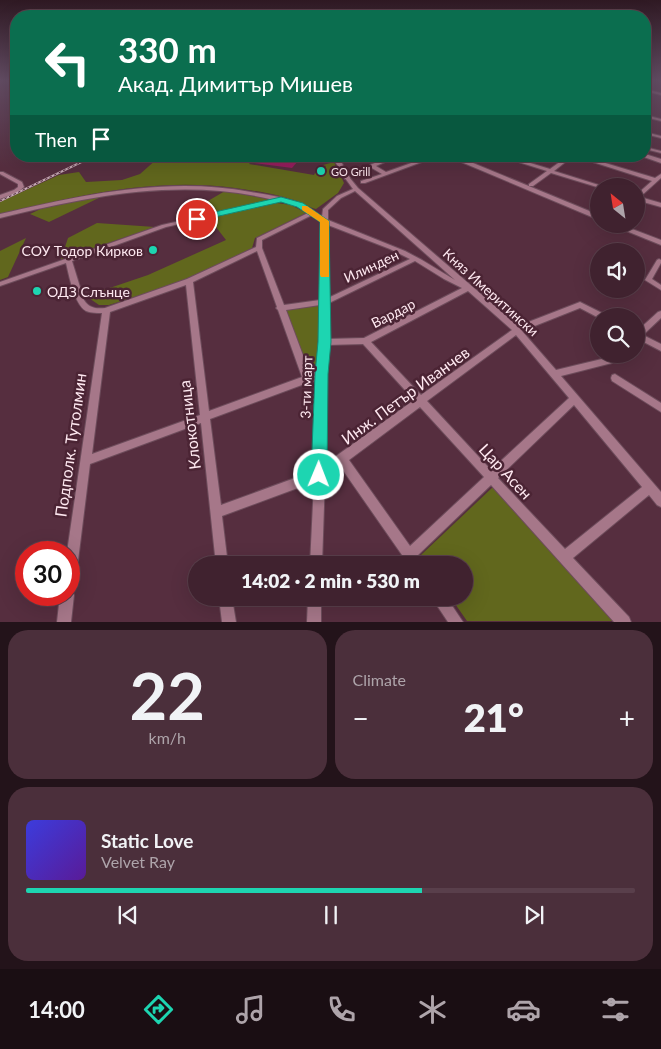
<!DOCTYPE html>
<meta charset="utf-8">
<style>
body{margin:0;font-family:Lato,sans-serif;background:#4b2f3b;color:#f1f3f6;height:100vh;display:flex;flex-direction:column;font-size:19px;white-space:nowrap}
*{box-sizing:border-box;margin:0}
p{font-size:16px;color:#aea4aa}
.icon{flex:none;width:28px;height:28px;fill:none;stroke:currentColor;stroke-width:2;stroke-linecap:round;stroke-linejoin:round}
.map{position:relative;height:622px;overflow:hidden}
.side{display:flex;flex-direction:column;gap:8px;padding:8px;background:#23131a;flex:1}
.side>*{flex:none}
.hud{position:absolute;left:10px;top:10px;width:641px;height:152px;border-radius:20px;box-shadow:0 5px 20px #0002,0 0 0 1px #593f4b;background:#0b6e4f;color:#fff;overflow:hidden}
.needle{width:32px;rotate:330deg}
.buttons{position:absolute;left:590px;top:178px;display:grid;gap:10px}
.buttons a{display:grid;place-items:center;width:55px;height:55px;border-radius:50%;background:#40222f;box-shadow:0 5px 20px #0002,0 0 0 1px #593f4b;font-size:25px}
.speed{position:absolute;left:15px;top:541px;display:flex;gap:10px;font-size:25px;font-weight:700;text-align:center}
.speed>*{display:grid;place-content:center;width:65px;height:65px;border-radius:50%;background:#40222f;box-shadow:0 5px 20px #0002,0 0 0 1px #593f4b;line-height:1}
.speed .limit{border:8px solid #d22;background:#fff;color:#111}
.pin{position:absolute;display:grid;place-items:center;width:42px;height:42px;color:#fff;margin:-21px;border:2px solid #fff;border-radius:50%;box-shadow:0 1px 5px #0007}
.me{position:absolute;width:55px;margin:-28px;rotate:1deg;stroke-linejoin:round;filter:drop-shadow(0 0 4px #0008)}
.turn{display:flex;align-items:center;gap:18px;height:105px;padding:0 25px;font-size:22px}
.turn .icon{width:65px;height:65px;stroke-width:2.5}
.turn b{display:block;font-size:35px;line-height:42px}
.then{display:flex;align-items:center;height:48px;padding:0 25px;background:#0003;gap:10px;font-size:19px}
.big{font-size:38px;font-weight:800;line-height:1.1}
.side .widget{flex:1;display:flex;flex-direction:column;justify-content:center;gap:8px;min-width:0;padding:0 18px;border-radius:20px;background:#4b2f3b}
.side .dial{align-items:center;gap:0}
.dial b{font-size:65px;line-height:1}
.song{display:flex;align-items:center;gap:15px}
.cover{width:60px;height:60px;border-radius:8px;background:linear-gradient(135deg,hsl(240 70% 55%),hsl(270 70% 35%))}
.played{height:5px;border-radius:2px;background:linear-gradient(90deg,#1dd5b1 65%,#593f4b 65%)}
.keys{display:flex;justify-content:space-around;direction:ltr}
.heat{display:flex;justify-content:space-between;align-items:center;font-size:28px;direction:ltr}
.side .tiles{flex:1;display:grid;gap:8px;grid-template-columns:1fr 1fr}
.widget:last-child{grid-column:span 2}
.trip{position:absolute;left:188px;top:556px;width:285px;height:50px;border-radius:25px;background:#40222f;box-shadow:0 5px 20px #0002,0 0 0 1px #593f4b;font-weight:800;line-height:50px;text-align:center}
.tabs{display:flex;height:80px;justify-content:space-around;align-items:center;background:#1a0e13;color:#aea4aa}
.tabs .icon{width:35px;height:35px}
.tabs .selected{color:#1dd5b1}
.tabs b{font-size:22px;color:#f1f3f6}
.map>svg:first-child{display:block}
</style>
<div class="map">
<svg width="661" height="622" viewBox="0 0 661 622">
<rect width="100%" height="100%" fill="#562e3f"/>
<g fill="#61671d">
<path d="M172,156H256L249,164L314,175L315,173L322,174L326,166L323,165L334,162L344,183L338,193L316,209C311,208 307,205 302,203C282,195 257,191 235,188C157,177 76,195 0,215V202L59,175L79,172L86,182L122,180L140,174L157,159Z"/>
<path d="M225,191L269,199C255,204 197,219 184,215Z"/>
<polygon points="107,194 49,222 30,214 49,205"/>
<polygon points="277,203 291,205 306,213 255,238 252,248 188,280 109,305 99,305 86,296 148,275 226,240 209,218"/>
<polygon points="97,223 155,227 61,259 68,238"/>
<polygon points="26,238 8,277 0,280 0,251"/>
<polygon points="319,305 317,364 305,366 284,310"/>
<polygon points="494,486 621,621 467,621 451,598 464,598 464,565 428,565 421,555"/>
</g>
<polygon fill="#981d5e" points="260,157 272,158 298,161 292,168 254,163"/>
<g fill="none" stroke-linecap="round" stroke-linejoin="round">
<g stroke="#6d4c5b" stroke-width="2">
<g id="minor">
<polygon points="645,89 661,93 661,95 645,91"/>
<polygon points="645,115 661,119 661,121 645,117"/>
<polygon points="645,132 661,136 661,138 645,134"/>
<polygon points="645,147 661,151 661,153 645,149"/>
<polygon points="349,156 359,156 337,161 335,160"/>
<polygon points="392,156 396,157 376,166 386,172 431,156 438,156 365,183 361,183 361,181 382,174 370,167 370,165"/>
<polygon points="499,156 507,156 550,169 568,156 573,156 554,171 602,186 597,187 551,173 533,186 529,186 529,184 547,171"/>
<polygon points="574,156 582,156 655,178 661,174 661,178 640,197 661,203 661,207 636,200 636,195 652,181"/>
<polygon points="0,172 3,172 22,182 24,187 18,192 0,199 0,195 14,190 18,187 18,184 0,174"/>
<path d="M345,177H349L358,188L518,326L580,302L604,314L605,316H599V318L580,308L522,331L556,370L606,358L612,354H621L612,363L561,376L661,492V507L657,505L649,495L573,558L629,617L631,622H614L491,485L417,556L422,565H409L340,466L325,477L322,565H310L314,482L222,516L228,565H216L201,423L90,464L75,585L74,590H72L74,595L71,622H57L60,595H69V552H67L102,313C97,313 91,313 86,311C74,304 69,275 66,263L0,286V282L162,225L274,200C182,177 90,196 0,218V214C82,195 167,176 251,192C268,195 287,197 303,205C310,208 316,213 322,217L323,209L337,196L353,189L345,178ZM355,191L455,280L422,260L405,251L328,220V210L341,198ZM281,201L297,206L308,213L257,238L256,247L187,279L105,308C96,309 89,308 84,300L72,261L166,227ZM312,215L322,222L320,300L284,305L262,248V240ZM328,225L390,249L410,259L328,298ZM257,251L277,307L276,308L278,310L302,377L209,411L193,282ZM415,261L444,279L462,288L364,338L327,339V304ZM186,285L200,415L92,454L110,312ZM468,291L512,330L421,395L371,342ZM320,305L318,371L310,374L286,310ZM516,335L569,398L491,470L427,401ZM363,344L414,400L325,464L327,345ZM318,379L314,471L221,505L210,419ZM574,405L642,487L565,549L498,478ZM420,407L484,477L410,546L349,460Z"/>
<polygon points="659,259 661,260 661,263 652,279 661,285 661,290 645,280 657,260"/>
<polygon points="661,311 661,318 643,335 661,344 661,351 638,339 636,340 636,332 658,312"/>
<polygon points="615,374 661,403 661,412 612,381 611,378 612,375"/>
<polygon points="219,598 232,598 236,622 222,622"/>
<polygon points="308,598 321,598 321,622 307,622"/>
<polygon points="432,598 447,598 463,622 448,622"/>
</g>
</g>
<g stroke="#6d4c5b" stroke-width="2">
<g id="tertiary">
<polygon points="645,154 661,159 661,163 641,156 645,156"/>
<polygon points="332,156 338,156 350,178 349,179 345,179"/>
<polygon points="447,156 456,156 599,215 599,220"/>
<polygon points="609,224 619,224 661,240 661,245"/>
</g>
</g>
<use href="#minor" fill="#a67789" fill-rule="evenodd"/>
<use href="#tertiary" fill="#a67789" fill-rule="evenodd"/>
<g stroke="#c6aab5" stroke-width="2">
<polyline id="rail" points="0,201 94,156"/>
</g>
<use href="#rail" stroke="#4b2434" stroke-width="1" stroke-dasharray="2.5" stroke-linecap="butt"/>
</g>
<linearGradient id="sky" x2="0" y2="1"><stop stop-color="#2f1923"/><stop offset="0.48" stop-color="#624c63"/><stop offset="1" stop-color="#624c63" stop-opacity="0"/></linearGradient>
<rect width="661" height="167" fill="url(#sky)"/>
<polygon fill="#1dd5b1" stroke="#138a73" points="281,197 303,203 329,221 331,342 328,374 327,475 325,481 319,483 314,481 311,475 315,374 318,342 320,222 297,207 281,202 197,221 193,219 197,216"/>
<polygon fill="#f59e0b" points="302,206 307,206 329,221 329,277 321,277 320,275 320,222 302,210"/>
<g fill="#1dd5b1" stroke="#4b2434" stroke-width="2">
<circle cx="321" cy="171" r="5"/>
<circle cx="153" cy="250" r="5"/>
<circle cx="37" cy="291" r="5"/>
</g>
<g text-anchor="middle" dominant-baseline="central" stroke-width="5" stroke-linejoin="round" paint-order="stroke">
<g font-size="11" fill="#fee8f0" stroke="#4b2434" text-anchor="start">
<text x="331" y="171">GO Grill</text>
</g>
<g font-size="14" fill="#fee8f0" stroke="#4b2434" text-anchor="end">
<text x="143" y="250">СОУ Тодор Кирков</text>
<text x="47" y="291" text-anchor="start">ОДЗ Слънце</text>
</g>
<g font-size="14" fill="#fee8f0" stroke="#4b2434">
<text transform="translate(371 266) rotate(-25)">Илинден</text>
<text transform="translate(491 292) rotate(42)">Княз Имеритински</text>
<text transform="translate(393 313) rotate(-27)">Вардар</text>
<text transform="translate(306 387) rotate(-88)">3-ти март</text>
</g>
<g font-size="16" fill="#fee8f0" stroke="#4b2434">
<text transform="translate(405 395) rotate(-36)">Инж. Петър Иванчев</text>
<text transform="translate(189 425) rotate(-97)">Клокотница</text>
<text transform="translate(70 445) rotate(-82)">Подполк. Тутолмин</text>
<text transform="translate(506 471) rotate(47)">Цар Асен</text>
</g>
</g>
</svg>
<div class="buttons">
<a><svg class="needle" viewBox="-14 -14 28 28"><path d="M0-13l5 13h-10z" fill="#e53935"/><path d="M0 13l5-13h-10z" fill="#aea4aa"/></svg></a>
<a><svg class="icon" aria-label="sound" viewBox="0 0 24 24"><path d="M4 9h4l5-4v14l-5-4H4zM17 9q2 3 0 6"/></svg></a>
<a><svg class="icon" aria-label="search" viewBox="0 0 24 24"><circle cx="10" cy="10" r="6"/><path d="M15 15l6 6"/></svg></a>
</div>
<div class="speed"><div class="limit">30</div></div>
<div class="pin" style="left:197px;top:219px;background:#d93025"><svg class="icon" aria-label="arrive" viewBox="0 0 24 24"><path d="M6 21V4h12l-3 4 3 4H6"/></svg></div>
<svg class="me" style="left:319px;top:475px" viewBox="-20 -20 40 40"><circle r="17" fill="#1dd5b1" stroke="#fff" stroke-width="3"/><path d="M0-11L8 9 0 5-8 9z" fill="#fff"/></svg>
<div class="trip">14:02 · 2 min · 530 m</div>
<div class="hud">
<div class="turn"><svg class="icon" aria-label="left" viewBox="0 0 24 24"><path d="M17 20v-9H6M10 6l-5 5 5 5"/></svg><div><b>330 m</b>Акад. Димитър Мишев</div></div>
<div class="then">Then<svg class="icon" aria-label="arrive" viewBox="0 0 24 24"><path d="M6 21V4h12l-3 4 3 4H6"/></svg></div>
</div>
</div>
<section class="side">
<div class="tiles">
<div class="widget dial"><b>22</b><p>km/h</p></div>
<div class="widget"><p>Climate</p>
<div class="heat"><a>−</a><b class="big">21°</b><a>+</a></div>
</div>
<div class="widget">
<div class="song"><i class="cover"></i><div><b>Static Love</b><p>Velvet Ray</p></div></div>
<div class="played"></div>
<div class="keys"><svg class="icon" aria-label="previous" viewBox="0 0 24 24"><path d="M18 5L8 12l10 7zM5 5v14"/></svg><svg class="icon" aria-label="pause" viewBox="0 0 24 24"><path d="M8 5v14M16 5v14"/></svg><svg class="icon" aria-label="next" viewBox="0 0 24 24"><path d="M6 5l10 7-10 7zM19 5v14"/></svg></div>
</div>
</div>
</section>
<nav class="tabs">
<b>14:00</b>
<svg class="icon selected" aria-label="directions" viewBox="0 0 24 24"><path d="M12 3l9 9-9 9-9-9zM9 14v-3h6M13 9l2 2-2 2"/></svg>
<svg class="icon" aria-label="music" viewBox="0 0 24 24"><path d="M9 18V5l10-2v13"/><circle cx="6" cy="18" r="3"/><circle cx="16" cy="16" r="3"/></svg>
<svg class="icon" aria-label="phone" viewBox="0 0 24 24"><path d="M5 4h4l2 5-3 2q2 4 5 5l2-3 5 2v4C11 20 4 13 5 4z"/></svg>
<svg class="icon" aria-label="climate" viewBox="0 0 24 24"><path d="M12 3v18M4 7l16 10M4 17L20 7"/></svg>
<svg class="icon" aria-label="car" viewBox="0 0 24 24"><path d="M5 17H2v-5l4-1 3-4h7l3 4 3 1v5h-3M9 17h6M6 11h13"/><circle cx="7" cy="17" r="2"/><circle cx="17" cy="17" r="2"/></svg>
<svg class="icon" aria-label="filters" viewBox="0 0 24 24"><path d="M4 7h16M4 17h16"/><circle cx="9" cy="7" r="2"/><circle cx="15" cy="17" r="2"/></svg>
</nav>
